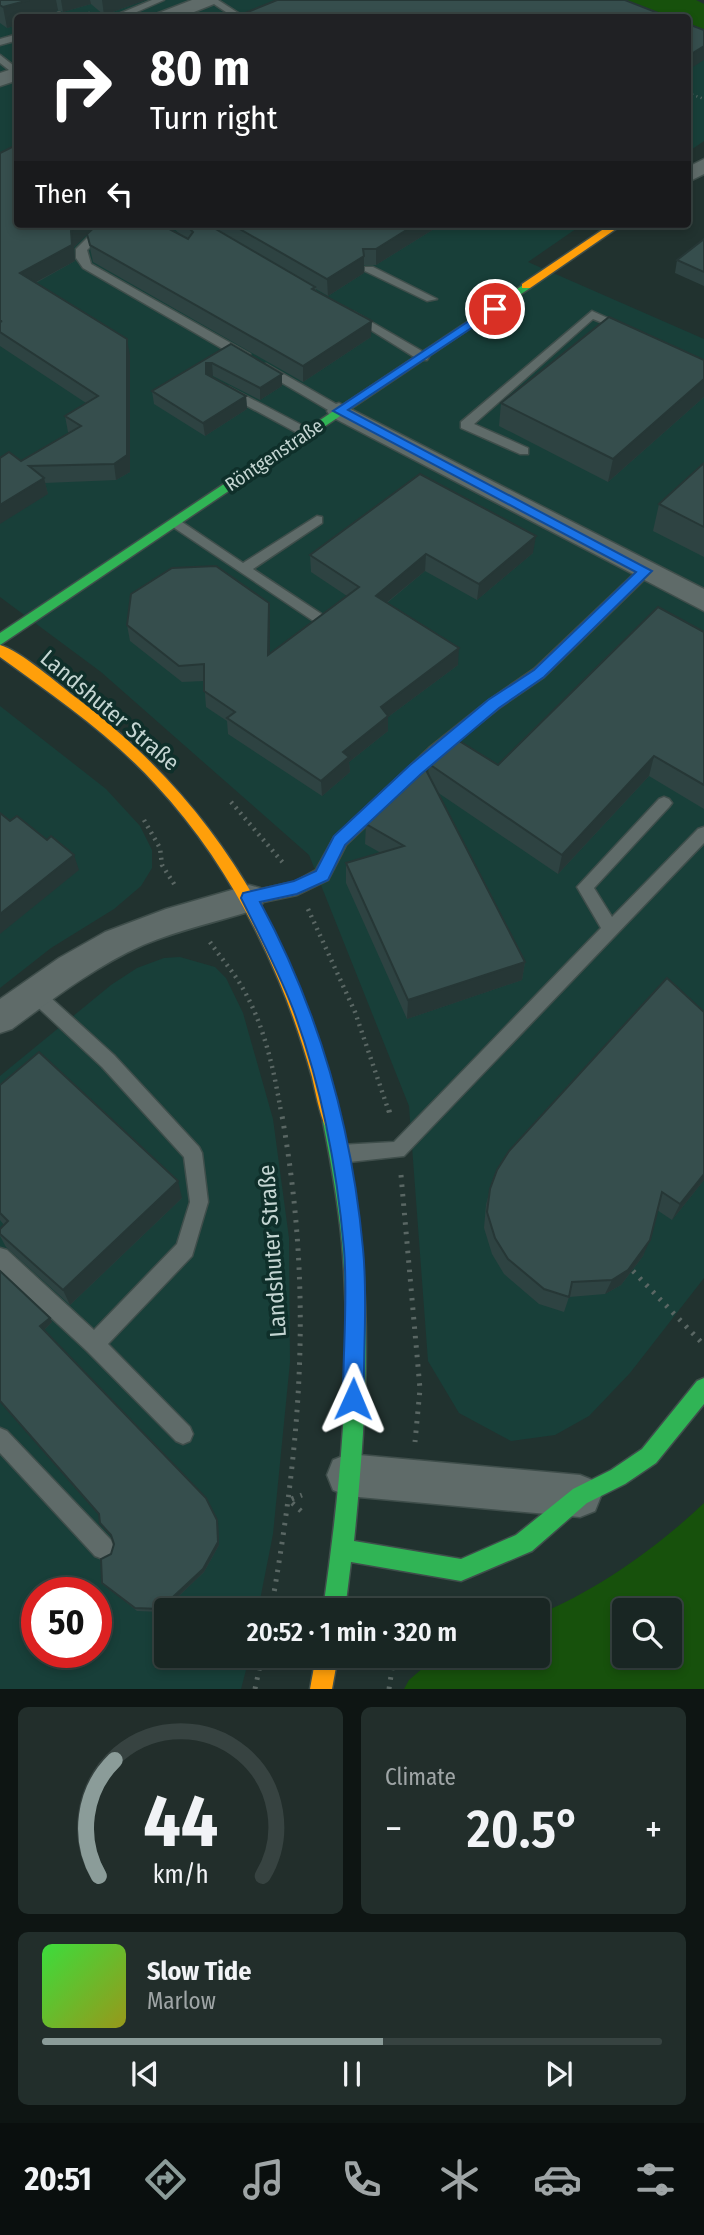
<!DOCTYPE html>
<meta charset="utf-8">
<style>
body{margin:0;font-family:"Fira Sans Condensed",sans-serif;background:#222e2b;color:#f1f3f6;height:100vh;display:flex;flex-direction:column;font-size:26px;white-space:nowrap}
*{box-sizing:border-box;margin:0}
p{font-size:23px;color:#9fa5a6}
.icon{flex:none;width:38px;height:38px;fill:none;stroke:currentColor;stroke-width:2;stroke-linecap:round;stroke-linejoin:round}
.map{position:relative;height:1689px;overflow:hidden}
.sheet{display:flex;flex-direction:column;gap:18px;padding:18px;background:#0e1513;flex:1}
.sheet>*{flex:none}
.hud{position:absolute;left:14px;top:14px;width:677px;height:214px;border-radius:7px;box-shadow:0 4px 10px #0003,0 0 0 2px #374341;background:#202124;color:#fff;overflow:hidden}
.fabs{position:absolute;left:612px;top:1598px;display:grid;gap:14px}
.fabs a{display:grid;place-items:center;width:70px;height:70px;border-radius:7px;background:#192623;box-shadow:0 4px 10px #0003,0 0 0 2px #374341;font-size:35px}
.speed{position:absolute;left:21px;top:1577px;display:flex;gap:14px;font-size:35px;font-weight:700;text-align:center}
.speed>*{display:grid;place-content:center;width:91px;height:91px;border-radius:50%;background:#192623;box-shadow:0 4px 10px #0003,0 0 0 2px #374341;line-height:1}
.speed .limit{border:10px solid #d22;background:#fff;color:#111}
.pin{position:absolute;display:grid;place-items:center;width:60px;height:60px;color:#fff;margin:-30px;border:4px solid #fff;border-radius:50%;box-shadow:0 2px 7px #0007}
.me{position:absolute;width:77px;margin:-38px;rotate:1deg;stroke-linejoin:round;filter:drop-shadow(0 0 5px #0008)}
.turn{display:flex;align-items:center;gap:24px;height:147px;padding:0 21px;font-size:32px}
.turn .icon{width:91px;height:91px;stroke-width:2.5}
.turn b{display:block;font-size:49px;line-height:60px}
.then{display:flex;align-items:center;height:66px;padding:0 21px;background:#0003;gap:14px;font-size:26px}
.big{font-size:52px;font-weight:600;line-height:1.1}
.sheet .card{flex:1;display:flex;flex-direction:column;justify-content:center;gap:10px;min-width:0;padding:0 24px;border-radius:10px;background:#222e2b}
.sheet .dial{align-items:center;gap:0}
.dial svg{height:182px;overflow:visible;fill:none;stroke:#374341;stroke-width:7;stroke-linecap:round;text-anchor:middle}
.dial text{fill:#f1f3f6;stroke:none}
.song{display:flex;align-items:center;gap:21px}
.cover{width:84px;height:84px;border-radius:10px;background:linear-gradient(135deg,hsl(120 70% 55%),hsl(60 70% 35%))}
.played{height:7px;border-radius:4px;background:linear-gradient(90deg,#8b9c99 55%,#374341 55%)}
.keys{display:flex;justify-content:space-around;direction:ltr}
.heat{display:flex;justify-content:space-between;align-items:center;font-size:38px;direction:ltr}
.sheet .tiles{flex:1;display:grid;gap:18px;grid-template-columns:1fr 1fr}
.card:last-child{grid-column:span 2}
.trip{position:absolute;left:154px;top:1598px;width:396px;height:70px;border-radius:7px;background:#192623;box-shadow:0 4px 10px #0003,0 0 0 2px #374341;font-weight:600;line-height:70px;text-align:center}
.tab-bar{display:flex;height:112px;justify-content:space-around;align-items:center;background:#0a0f0e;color:#9fa5a6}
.tab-bar .icon{width:49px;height:49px}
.tab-bar .current{color:#8b9c99}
.tab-bar b{font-size:32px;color:#f1f3f6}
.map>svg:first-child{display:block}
</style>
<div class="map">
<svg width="704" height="1689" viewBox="0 0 704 1689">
<rect width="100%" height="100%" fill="#21322f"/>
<g fill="#183f39" fill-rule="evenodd">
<polygon points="0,0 614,0 663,17 18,18 18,224 583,224 528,262 704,339 704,1278 630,1373 589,1416 555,1435 511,1441 459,1413 428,1361 409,1106 309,855 101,672 0,597"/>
<polygon points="688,27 704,33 704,141 688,152"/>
<polygon points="0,706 106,789 140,826 152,850 152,868 141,886 114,909 51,948 0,988"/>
<path d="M180,957L215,967L226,978L243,1013L273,1119L289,1238L290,1362L273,1534L258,1610H166V1656H249L246,1670L241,1689H0V1076L111,985L137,968L164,958ZM37,1592H96V1652H37Z"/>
</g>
<g fill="#17510c" fill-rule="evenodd">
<polygon points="614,0 696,0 704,4 704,33 688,27 688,18 663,17"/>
<path d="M704,1503V1689H404L409,1680L437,1656H537V1615C596,1591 658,1547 704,1503ZM670,1610V1656H625V1610Z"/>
</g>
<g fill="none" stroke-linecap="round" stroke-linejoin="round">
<g stroke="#3f4e4b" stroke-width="3">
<g id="lane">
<polygon points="152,0 164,0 123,18 109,18"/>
<polygon points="208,0 218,0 246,18 235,18"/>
<polygon points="59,12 66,18 56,18 54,15"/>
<polygon points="89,13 93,18 79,18"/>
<polygon points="18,34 18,40 0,45 0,39"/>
<polygon points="0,55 18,69 18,77 0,63"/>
<polygon points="109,224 122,224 100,237 87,250 91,264 250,354 250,360 242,360 83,268 76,258 76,249 92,233"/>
<polygon points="365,267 373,267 437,299 427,301 365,271"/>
<polygon points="592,311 630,328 628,330 620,330 593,319 474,424 528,448 528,454 520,454 461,428 461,422"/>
<polygon points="354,312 427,354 429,357 427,360 419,360 350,317 350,313"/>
<polygon points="266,364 343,408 345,411 343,414 335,414 262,371 262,365"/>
<polygon points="229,387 311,430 313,433 307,437 303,436 225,394 225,388"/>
<polygon points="317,516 322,517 322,523 253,569 326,617 328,621 321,626 167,523 174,519 179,520 243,563"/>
<polygon points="645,566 652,571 650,574 544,677 499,708 439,756 346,845 328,880 297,895 249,905 243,903 241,898 243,893 294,882 316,870 334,837 429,748 489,700 534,669 640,568"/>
<polygon points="664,797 669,799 672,803 669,807 594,888 612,917 698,829 704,827 704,843 404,1156 340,1163 334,1160 331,1154 334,1148 340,1145 394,1142 601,928 577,887 659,799"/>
<polygon points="34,986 40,988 114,1055 199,1147 202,1153 208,1202 192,1256 108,1344 190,1427 193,1434 190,1441 183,1444 176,1441 87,1351 0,1270 0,1248 7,1250 94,1330 177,1244 190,1202 184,1157 102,1067 28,998 26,993 28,988"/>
<polygon points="0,1428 7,1431 111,1540 114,1548 111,1556 103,1559 95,1556 0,1453"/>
</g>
</g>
<g stroke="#3f4e4b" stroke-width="3">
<g id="street">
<polygon points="192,0 217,0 214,4 179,18 153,18 156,14"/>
<polygon points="18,67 18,80 0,86 0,73"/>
<polygon points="704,159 704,174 688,182 688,167"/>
<polygon points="339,403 704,589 704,611 330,416 327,411 330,406"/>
<path d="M249,885L260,888L265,898L260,908C222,921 181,929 143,945C96,966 54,998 12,1029L0,1033V999L59,958L105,932L166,909Z"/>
<polygon points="348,1454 580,1475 595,1481 601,1496 595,1511 580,1517 348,1496 333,1490 327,1475 333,1460"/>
</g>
</g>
<g stroke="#3f4e4b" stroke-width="3">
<g id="fast">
<polygon points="526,283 530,284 530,288 0,645 0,633"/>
<path d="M332,1114L338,1116L341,1122C349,1162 357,1202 361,1243C371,1342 364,1442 354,1541L461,1559L516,1535L573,1489L611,1470L642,1449L697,1381L704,1378V1404L656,1463L625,1484L587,1503L532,1551L461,1581L351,1562L345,1610H323C340,1489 353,1366 342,1243C338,1202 331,1162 323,1122L326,1116Z"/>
</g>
</g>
<g stroke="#3f4e4b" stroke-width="3">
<g id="slow">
<polygon points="611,224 623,224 530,288 522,288 522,284"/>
<path d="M0,645C21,651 59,685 78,699C226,812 295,945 341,1122L338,1128L332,1130L326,1128C319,1112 316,1094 312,1077C303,1045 292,1012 279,981C249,909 209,842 156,785C111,735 54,696 0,657Z"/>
<polygon points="316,1656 338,1656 332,1689 310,1689"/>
</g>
</g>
<polyline stroke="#5a6764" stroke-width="2.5" stroke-dasharray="1 3.5" stroke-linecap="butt" points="688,93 704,99"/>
<g stroke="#5a6764" stroke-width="4.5" stroke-dasharray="2 5" stroke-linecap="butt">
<polyline points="231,802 284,864"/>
<polyline points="144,820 160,848 162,865 176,887"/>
<polyline points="308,909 355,1012 389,1112"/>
<path d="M210,942C220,957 233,971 242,987C264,1024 274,1070 281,1112"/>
</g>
<g stroke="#5a6764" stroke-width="5" stroke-dasharray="2.5 7" stroke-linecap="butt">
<polyline points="389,1110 391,1119"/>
<polyline points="401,1175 420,1389 415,1442"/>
<polyline points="633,1271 703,1344"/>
<polyline points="301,1511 289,1500 302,1495"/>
<path d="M271,1610C302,1434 313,1288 281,1110"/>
<polyline points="255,1689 262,1656"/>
<polyline points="389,1689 394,1656"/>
</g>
<use href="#lane" fill="#5f6b69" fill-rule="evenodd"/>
<use href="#street" fill="#5f6b69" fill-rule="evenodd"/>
<use href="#fast" fill="#30b455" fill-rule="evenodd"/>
<use href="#slow" fill="#ff9f0a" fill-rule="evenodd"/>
</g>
<g fill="#2e4342">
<polygon points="0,0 146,0 104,15 91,4 63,12 58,10 52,15 18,18 18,25 7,28 0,23"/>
<polygon points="0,153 18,224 182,236 169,224 442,224 376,265 364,265 364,273 328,296 316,289 316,290 371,337 303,382 93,262 87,234 91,230 74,247 75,261 36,283 130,355 130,472 116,480 45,483 48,494 21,461 70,433 68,432 65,416 86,403 0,346"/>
<polygon points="704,239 704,286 675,273 677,260"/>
<polygon points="231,344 282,374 282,386 260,400 213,376 209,376 246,396 247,409 205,436 154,404 152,391"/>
<polygon points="704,360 704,397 608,482 499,426 501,403"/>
<polygon points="704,463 704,557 653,531 659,504"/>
<polygon points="533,553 477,600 425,571 387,603 458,665 388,717 388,731 349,762 350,772 322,796 228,734 227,721 206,707 204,681 182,682 130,641 127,625 269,603 270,620 270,654 347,596 311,572 310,555"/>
<polygon points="704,632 704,809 649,776 558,874 437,792 525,962 522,980 407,1019 346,883 346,863 381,853 365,844 366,824 428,774 429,764 498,765"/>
<polygon points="704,1012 704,1180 672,1220 657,1210 643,1256 621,1285 605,1294 569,1297 564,1312 539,1304 504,1274 492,1254 484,1228 486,1205 490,1189"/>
<polygon points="0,1085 182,1198 70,1305 6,1247 0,1236 0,1229 4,1225 0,1220"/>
<polygon points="50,1318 52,1322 44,1330 218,1523 219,1545 204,1572 162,1612 137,1611 102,1583 114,1544 111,1536 100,1523 99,1515 0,1401"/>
</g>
<g fill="#263736">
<polygon points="29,0 56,0 58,10 52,15 44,18 18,18 18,25 7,28 3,7"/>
<polygon points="61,0 90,0 91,4 63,12"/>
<polygon points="102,0 146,0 104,15"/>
<polygon points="704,46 704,60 688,70 688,56"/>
<polygon points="78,224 103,224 91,231 74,247 75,261 23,289 20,273"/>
<polygon points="416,224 442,224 376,265 376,249"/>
<polygon points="364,256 364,273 328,296 327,279"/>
<polygon points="372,321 371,337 303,382 303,366"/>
<polygon points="127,339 130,355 130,472 116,480 114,464"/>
<polygon points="206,363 212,363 213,376 207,376 206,374"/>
<polygon points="282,374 282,386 260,400 260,388"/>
<polygon points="704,379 704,397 608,482 613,459"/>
<polygon points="246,396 247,409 205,436 203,423"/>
<polygon points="44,478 48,494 0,524 0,505"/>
<polygon points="536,536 533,553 477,600 479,584"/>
<polygon points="426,554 425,571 375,612 376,596"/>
<polygon points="269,603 270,620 270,671 268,655"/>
<polygon points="459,648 458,665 388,717 388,731 349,762 350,772 322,796 321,781 343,752 381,707"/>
<polygon points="654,756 649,776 558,874 562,855"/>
<polygon points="74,855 79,870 0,934 0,914"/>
<polygon points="525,962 522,980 407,1019 408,1000"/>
<polygon points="704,1174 704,1180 672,1220 680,1204"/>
<polygon points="178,1181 182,1198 70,1305 63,1290"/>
<polygon points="650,1240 643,1256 621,1285 605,1294 612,1280"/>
<polygon points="50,1318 52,1322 43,1331 40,1326"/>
<polygon points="217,1520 218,1523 219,1545 204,1572 162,1612 160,1609"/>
</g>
<g fill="#364e4d" stroke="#263736" stroke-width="2">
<polygon points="0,0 29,0 3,7 0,5"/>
<polygon points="277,0 625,0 671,18 233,18"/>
<polygon points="688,24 704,30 704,46 688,56"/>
<polygon points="16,145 18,146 18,224 78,224 71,231 72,245 20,273 127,339 127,455 114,464 29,466 44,478 0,505 0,458 9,452 21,461 81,426 65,416 98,396 0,332 0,322 2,321 0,321 0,153"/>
<polygon points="98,224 160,224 188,239 193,232 185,224 207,224 315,287 312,289 372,321 303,366 90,245 87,234"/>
<polygon points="231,224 416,224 376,249 363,249 364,256 327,279"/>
<polygon points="704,239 704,272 677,260"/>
<polygon points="609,317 704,360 704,379 613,459 501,403"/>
<polygon points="231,344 282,374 260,388 212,363 206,363 206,374 246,396 203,423 152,391"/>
<polygon points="704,463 704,527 659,504"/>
<polygon points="420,474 536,536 479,584 426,554 376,596 459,648 381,707 388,716 343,752 349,757 321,781 227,718 235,712 204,691 204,664 179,666 127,625 131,594 172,568 216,566 269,603 268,655 359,587 310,555"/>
<polygon points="658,607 704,632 704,785 654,756 562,855 429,764 456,739 498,765"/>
<polygon points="425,768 525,962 408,1000 346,863 404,846 366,824"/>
<polygon points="0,813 10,821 17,816 47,840 51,836 74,855 0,914"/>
<polygon points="667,978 704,1012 704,1174 680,1204 662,1192 650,1240 628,1270 612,1280 572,1282 569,1297 544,1289 508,1259 495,1238 487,1212 490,1189 497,1170 509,1151"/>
<polygon points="39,1052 178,1181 63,1290 0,1234 0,1229 8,1221 0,1213 0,1085"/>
<polygon points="0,1271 50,1318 40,1326 206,1498 217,1520 218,1542 203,1569 160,1609 135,1608 102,1583 101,1559 111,1554 114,1544 111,1535 100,1523 99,1514 0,1401"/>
</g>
<path fill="#1a73e8" stroke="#114b97" stroke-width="2" d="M490,307L500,309L348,410L652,571L544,677L499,708L421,774L345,845L328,880L297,894L260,902C318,1009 352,1128 363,1249C368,1298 363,1349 364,1399L361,1406L353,1409L346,1406L343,1399C343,1349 348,1298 344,1249C337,1169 321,1084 293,1009C278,970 259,934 241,898L243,893L294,881L316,871L334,836L410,765L488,700L534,670L636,572L333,411Z"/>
<g text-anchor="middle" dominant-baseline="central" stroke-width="7" stroke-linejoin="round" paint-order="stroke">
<g font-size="19" fill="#c4d5d2" stroke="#0f2f2a">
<text transform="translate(274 455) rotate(-34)">Röntgenstraße</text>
</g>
<g font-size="23" fill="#c4d5d2" stroke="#0f2f2a">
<text transform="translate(110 710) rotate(40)">Landshuter Straße</text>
<text transform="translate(272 1251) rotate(-94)">Landshuter Straße</text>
</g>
</g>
</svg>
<div class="fabs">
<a><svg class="icon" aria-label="search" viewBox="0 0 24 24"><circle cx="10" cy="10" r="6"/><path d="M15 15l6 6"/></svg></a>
</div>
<div class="speed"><div class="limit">50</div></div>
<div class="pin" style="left:495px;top:309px;background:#d93025"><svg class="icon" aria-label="arrive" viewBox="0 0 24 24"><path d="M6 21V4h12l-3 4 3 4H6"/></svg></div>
<svg class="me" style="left:353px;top:1399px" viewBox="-20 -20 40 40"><path d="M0-17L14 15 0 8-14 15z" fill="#1a73e8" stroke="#fff" stroke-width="4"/></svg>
<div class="trip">20:52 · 1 min · 320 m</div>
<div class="hud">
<div class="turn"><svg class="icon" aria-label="right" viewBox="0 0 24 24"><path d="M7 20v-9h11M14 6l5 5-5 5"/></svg><div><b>80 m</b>Turn right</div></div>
<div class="then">Then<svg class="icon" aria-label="left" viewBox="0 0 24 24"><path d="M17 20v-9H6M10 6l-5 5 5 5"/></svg></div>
</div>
</div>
<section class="sheet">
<div class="tiles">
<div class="card dial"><svg viewBox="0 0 100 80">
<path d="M14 69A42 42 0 1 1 86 69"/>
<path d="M14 69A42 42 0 0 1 21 18" stroke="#8b9c99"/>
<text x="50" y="56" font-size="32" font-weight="700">44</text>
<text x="50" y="72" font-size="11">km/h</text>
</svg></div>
<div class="card"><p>Climate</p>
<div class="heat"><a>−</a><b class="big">20.5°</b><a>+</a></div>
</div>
<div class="card">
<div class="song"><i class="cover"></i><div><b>Slow Tide</b><p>Marlow</p></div></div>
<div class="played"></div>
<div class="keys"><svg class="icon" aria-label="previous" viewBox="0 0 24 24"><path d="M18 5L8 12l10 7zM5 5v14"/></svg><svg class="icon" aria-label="pause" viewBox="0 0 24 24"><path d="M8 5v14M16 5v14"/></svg><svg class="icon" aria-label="next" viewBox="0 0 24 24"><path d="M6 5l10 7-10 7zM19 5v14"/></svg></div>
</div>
</div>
</section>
<nav class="tab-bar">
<b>20:51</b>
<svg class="icon current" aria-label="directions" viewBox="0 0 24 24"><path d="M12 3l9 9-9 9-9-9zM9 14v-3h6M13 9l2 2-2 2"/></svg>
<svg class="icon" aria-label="music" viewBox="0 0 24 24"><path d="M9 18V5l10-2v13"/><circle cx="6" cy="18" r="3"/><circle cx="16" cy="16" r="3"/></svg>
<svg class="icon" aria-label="phone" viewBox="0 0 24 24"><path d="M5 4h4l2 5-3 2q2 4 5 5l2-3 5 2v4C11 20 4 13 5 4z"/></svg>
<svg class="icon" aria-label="climate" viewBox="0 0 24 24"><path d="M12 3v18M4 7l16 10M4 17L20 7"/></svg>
<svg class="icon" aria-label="car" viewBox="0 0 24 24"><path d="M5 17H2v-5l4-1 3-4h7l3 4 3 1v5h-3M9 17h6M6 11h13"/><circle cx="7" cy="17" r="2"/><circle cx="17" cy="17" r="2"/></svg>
<svg class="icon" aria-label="filters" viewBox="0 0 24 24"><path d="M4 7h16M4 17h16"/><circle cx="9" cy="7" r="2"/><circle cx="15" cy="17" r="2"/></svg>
</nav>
